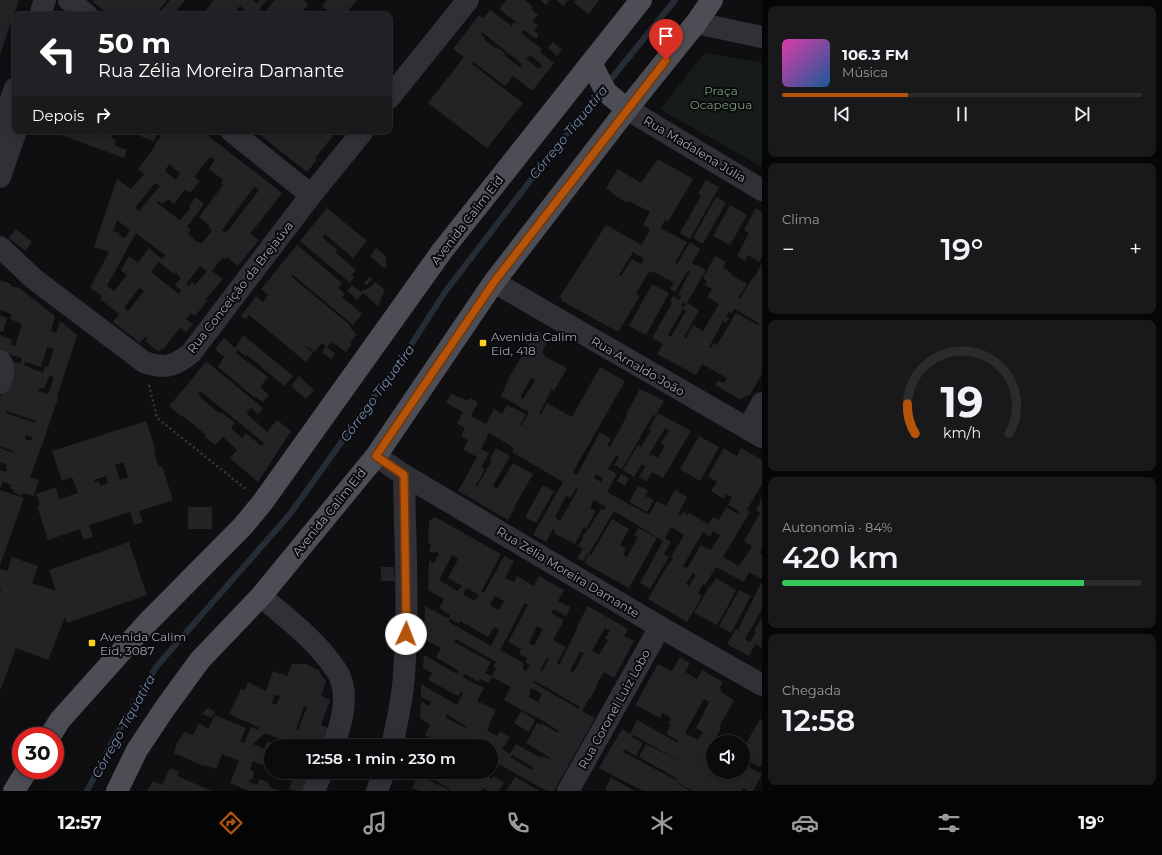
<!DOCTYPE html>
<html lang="pt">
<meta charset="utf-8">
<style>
body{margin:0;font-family:Montserrat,sans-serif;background:#19191b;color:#f1f3f6;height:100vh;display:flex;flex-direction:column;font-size:15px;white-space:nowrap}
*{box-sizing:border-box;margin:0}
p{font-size:13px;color:#9a9b9d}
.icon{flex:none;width:22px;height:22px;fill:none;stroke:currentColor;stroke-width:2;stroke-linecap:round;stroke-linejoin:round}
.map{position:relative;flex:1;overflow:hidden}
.sheet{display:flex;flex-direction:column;gap:6px;padding:6px;background:#060607;width:400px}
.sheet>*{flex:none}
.hud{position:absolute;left:12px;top:12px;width:380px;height:122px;border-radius:8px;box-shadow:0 2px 10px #0003,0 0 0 1px #2b2b2e;background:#202124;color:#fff;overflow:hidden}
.tools{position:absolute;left:706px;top:735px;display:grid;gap:8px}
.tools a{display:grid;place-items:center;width:44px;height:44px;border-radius:50%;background:#0b0b0d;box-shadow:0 2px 10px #0003,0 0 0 1px #2b2b2e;font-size:20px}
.speed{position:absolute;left:12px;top:727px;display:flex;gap:8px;font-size:20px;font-weight:700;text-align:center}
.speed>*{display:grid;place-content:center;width:52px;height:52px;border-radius:50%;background:#0b0b0d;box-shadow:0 2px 10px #0003,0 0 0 1px #2b2b2e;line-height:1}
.speed .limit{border:6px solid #d22;background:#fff;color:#111}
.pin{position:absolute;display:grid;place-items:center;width:34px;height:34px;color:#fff;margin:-41px -17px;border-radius:50% 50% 50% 0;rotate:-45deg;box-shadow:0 0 4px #0007}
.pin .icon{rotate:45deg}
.me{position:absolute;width:44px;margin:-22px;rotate:2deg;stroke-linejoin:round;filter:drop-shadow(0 0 3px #0008)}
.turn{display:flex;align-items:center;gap:14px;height:84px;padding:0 20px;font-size:18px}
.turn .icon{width:52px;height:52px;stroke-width:2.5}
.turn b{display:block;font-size:28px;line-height:34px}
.then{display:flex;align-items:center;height:38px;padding:0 20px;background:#0003;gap:8px;font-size:15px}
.big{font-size:30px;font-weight:600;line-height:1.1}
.sheet .tile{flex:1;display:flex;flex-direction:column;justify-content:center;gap:6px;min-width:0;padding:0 14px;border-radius:8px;background:#19191b}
.sheet .dial{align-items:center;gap:0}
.dial svg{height:104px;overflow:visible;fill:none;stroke:#2b2b2e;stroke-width:7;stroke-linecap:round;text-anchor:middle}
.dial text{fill:#f1f3f6;stroke:none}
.song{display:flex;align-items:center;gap:12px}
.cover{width:48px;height:48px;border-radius:6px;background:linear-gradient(135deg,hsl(320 70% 55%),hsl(210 70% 35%))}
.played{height:4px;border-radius:2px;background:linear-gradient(90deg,#b45309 35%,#2b2b2e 35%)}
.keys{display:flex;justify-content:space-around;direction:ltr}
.heat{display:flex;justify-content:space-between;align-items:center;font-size:22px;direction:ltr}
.charge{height:6px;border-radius:3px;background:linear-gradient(90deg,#34c759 84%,#2b2b2e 0)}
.trip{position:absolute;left:264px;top:739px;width:234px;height:40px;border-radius:20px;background:#0b0b0d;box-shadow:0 2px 10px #0003,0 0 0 1px #2b2b2e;font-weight:600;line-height:40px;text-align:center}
.tab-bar{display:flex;height:64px;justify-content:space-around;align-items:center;background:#040405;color:#9a9b9d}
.tab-bar .icon{width:28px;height:28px}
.tab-bar .on{color:#b45309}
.tab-bar b{font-size:18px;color:#f1f3f6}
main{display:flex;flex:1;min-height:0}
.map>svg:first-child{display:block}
</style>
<main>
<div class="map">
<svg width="762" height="791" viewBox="0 0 762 791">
<rect width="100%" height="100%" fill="#0f0f11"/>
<polygon fill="#161c17" points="708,53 762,63 762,167 663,111 661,109 701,57"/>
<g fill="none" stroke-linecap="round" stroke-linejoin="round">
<g stroke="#252c35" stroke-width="6">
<polyline points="607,84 675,0"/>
<polyline points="87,791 115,737 156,667 290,514 413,342 445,292 543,164 601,91"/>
</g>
</g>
<g fill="#232225" fill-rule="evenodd">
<polygon points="0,0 19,0 0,54"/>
<polygon points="94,0 167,0 159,10 161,11 170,0 185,0 173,15 109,15 93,2"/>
<polygon points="214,0 253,0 257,3 260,0 267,0 259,9 264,13 275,0 304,0 308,5 300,15 251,15 240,6 233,15 202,15"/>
<polygon points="327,0 357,0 345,15 333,15 322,6"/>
<path d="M506,0H525L533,7L531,9L538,15L532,21L538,26L534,30L539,35L536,39L524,30L521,33L542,49L540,52L554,63L532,91L513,76L505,86L473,62L472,64L523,103L487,148L428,103L464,57L453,49L479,15L483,18L490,10L512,26L514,22L520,25L499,9ZM482,32L522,64L521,65L522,66L521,68L504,55L505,53L497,47L496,49L484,39L485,37L481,34ZM530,55L542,65L539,69L526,59Z"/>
<polygon points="540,0 550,0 546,5"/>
<polygon points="558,0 568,0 563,6 557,1"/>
<polygon points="576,0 599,0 589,14 574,3"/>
<polygon points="553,42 562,50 557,56 548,48"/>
<polygon points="50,131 89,131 102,136 104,131 113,131 112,138 116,140 114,145 127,150 124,158"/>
<path d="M133,131H202L282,193L250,234L259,240L238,266L227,257L225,259L222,258L212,271L223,279L205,300L207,301L195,316L191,313L186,319L193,324L186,332L180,328L163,349L162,348L159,352L145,341L148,338L146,336L140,343L113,322L119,314L100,299L102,296L90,288L109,252L94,247L117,179L131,189L144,174L138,169L155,146L154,145L161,136L157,134L154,142L133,133ZM210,157L215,160L209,169L223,180L221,183L223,185L199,217L210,226L208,227L212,231L201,244L197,241L189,252L196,242L188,233L191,230L187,227L204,204L196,197L189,206L191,208L180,220L157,203L158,201L162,204L168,199L174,204L185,189L190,193L200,181L194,177ZM169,164L180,173L176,180L165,171ZM155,183L160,186L139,211L135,208ZM254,187L259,190L226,233L222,230ZM117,220L130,230L125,238L119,235L120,233L113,231ZM136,233L165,255L162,259L149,248L138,263L129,256L121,270L127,275L114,291L107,286ZM159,262L174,274L175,272L181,278L175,285L181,290L179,294L151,272ZM200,266L207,271L195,285L192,282L189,286L186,284ZM139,288L144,291L128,311L124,308Z"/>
<polygon points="255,131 283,131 286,134 289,131 337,131 315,158 317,160 307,172"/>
<path d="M658,159L693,179L668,222L665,220L660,228L687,242L675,263L677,264L690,242L700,249L692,263L706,270L686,304L682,302L681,305L684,307L687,303L699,310L684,337L686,338L693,325L703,331L719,304L707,297L712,289L704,285L707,281L703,278L715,256L726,262L723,268L732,273L731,275L747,284L738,298L740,299L753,277L754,278L762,263V374L750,395L739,399L715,385L718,380L724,383L727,378L702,364L696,375L657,354L663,344L652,338L672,303L670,302L673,296L679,300L681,296L678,295L690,271L688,270L675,292L670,289L674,283L654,272L653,273L649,271L636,294L640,296L618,332L562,301L560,296L606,225L642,245L650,229L643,225L650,212L629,201L628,203L617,197L606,188L618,169L641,183ZM633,252L644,259L641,264L632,259L621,276L619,275ZM683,309L686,311L671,337L668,335ZM734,309L759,323L758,325L736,313L717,345L714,343L711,348L709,347L723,321L726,323L729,318L726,316L729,312L732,313Z"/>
<polygon points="706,180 719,187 690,239 680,233 701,196 698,194"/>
<polygon points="716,197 726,203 703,244 693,238"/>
<polygon points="730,205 747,215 730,245 713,236"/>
<polygon points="327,208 367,241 353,258 325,234 322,237 337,250 335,252 356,270 352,275 354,277 350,283 300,241"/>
<polygon points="756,208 762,212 762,257 759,262 748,255 745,261 737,256 749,233 744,230"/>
<polygon points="16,229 32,242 25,251 9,238"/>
<polygon points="297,245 342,283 338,288 345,294 342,297 362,314 353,325 293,275 292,277 351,326 350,328 357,334 350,343 352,344 346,352 335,344 334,345 331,342 327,347 335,354 331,359 322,352 326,346 322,343 314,352 305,345 305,346 313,353 306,362 249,315 246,319 241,316 256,296 263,302 268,295 261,289"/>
<polygon points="376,248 387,257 385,261 387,266 384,268 370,256"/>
<polygon points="369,277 372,279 367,285 364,283"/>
<path d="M0,280L11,284V286L17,288L18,287L55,316L51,331L56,333L60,321L77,335L57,397L58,398L42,445L30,477L39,480L34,496L23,493L22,496L13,492L14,490L10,488L11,485L3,482L0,489V470L6,472L7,469H5L7,465L0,462V448L14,453L15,452L0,446V398L12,361L20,364L22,358L7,354L0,356V335L12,340L11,345L15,346L22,324L10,319L12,314L0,310ZM47,347L54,349L48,367L45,366L43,373L24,365L25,362L41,367ZM49,376L54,377L48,394L38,391L39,388L44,389ZM7,411L36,421L35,423L6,413ZM26,435L33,437L31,441L25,439Z"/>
<polygon points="375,282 385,290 378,306 363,293 357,300 347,291 352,285 361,292 364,289 365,290 368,288 369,289"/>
<polygon points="652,284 669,293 646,335 629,326"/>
<polygon points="0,315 7,318 3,332 0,331"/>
<path d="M536,331L549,339L542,352L545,354L544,356L567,368L554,391L552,389L539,414H541L547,403L572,417L600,367L625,381L573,472L577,475L600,432L611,439L607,446L610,447L627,416L626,414L640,389L664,401L655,416L653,415L622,469L614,465L619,457L616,455L608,469L617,474L607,492L649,515L657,501L666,506L675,490L687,497L678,514L681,516L683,512L687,515L689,513L708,524L713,517L719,520L726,507L738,514L739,511L728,505L732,497L726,494L724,499L711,491L717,482L708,476L724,448L737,456L741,448L762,460V484L747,510L750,512L723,557L739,566L744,558H745L752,546L744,541L760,513L756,510L762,498V548L760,553L762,554V579L749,572L744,582L716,567L705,585L703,584L698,593L702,596L687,622L648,599L668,564L669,565L673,558L671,557L684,535L671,527L665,538L671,542L664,554L669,557L650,589L640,583L663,541L614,511L589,554L591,555L612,519L629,529L620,545L626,548L623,555L627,557L638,537L634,535L638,528L657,538L629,588L584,563L589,554L588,553L583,561L577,558L583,549L578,546L583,538L582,537L584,533L585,534L601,509L604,510L606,507L594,500L590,508L596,511L586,529L584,527L575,544L554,533L555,530L553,529L546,542L533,535L563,482L512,452L514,448L489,433L481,449L489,453L481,467L485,469L475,487H477L492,460L490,459L496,448L510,456L493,486L497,489L513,463L533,474L514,507H515L508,520L458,491L477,457L463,450L468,440L461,436L465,428L457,424L463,412L446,403L451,394L468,401L470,398L478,402L471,416L486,424L494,409L502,414L507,405L526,414L520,425H522L529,412L501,396L510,376ZM531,378L535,381L523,399L521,398V396ZM596,474L603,478L601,482L594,478ZM576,488L578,489L560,521L555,517L566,496L570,498ZM713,531L720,535L711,550L701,545L687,568L683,566L703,532L710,537ZM693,573L696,575L689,586L686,584Z"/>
<polygon points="243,335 293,376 284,386 247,355 246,357 238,350 236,353 268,377 260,387 269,395 263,402 256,397 255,398 218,367 224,357 215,349 224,338 235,348"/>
<path d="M206,361L263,408L258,414L251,408L246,413L267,432L277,420L291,431L258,482L230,458L237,450L223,437L215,445L205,437L206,435L183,416L182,417L169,406L188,384ZM200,391L264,443L261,446L246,433L242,438L231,428L235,423L221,412L220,414L199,396L200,394L198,393Z"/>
<polygon points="299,376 314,390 306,399 291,386"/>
<path d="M658,413L691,431L663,478L652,472L647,481L639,477L645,467L643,465H641L634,477L623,470L638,445L641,447L651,430L649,429ZM665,428L669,430L661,443L665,446L658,458L651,454V456L649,455Z"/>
<path d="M146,421L156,451L154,452L159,467L162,466L173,500L139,511L143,522L134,525L130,512L89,525L93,537L84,540L80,529L48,540L37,506L40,505L36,494L56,487L59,499L78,493L72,477L62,481L52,451ZM123,462L128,477L120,480L115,465ZM106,476L108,483L100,486L99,481L95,483L94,480Z"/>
<polygon points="699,436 719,447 700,481 680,469"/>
<polygon points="621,474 629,478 625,486 617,481"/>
<polygon points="543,485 554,491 536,523 525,517"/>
<polygon points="638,486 648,490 645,496 654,500 647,512 629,502"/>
<polygon points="0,490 24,498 0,565"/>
<rect x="188" y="507" width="24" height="22"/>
<path d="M435,517L501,554L481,592L484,593L504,556L514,561L505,578L514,582L517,576L534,586L539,576L564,590L558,601L570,607L566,616L554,609L551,613L564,620L553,640L566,647L557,663L559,665L578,627L577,626L588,606L628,629L624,636L634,641L614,678L604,672L596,685L597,686L590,699L589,698L582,711L595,718L554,791H547L498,764L492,775L487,772H491V760L496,753L491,751L492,744L483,738L479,746H433L435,741L425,735L430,725L420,718L421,701L429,706L431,702L421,697V684L457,705L463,693L461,692L458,696L428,680L432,673L423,668L424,655L457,674L459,671L436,657L441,648L424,639L425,606L449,619L450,615L439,608L444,599L428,590L429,560L434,563L439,554L435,551L434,553L429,551L431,545L428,542L429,521ZM452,555L458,559L448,578L462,586L458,591L439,580ZM466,588L479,595L475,601L463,595ZM495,596L504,601L499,610L490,605ZM525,603L528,605L508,642L521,649L519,654L527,658L525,662L530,665L526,671L522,668L524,663L500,650ZM450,619L459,624L460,621L488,637L494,627L499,630L491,646L449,622ZM537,626L543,629L534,646L529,643ZM605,628L610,631L605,638L608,640L599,655L592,651ZM456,639L496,662L493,667L496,668L492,676L485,673L491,662L454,642ZM580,652L584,653L573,673L570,671ZM547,658L549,659L542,672L540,670ZM465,674L479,682L480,679L489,683L492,677L511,687L504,700L535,717V716L559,731L558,733L541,723V725L537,723L526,743L550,758L549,759L542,756L541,758L516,744L510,754L502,749L510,737L500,731L497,736L487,730L490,725L489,724L496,710L477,701L484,688L463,677ZM535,681L580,707L579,709L534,683ZM531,688L542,694L538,702L529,697ZM446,714L467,727L466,728L446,718ZM512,755L533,767L532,770L510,757Z"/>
<polygon points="129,542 147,595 67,623 65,617 48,660 16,648 0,691 0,593 1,589 0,589 0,569 7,571 12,557 38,566 32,583 56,591 49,570"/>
<polygon points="381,567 394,567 395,581 381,581"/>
<polygon points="716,578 736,590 733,595 734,595 717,625 694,613 709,587 710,587"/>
<polygon points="762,581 762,609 745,639 750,642 756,632 754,631 762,617 762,648 755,644 749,656 727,644 736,629 738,630"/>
<polygon points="739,590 751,596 731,633 719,626"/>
<path d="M680,657L690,663L685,672L697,679L702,670L723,682L720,687L721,692L734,700L719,727L721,728L705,757L713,761V772H743V764L762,774L753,791H748L743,788L741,791H693L678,783V784L690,791H643L599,768L622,729L630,734L637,720L678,743L679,741L666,734L671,724L668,723L671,718L663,713L660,718L635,705L658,664L672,671ZM704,699L709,702L696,728L703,732L698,740L685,733ZM633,735L685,764L646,744L639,757L676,778V780L623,752L624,749L636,756L643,743L632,737Z"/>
<path d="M292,664H306L320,671V673L326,681L321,696L330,700L321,725L331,729L324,746H296L265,733L253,744L264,749L267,742L280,746H271V766L267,764L266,766L253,761L250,770L254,772L252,780L250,779L249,782L257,785L260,779L269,783L270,787L279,791H249L230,783L239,761L222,754L216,769L204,765V766L174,753L177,743L185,732L193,735L199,723L208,729L215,715L246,728L240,742L244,743L251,727L258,730L260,728L229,714L241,689L245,690L248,682L266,691L273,671L287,676ZM275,695L280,696L276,705L272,703ZM304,706L307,707L298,730L296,729Z"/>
<polygon points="207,708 215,711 212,718 202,714"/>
<polygon points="521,711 535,720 529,732 514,723"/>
<polygon points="760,719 762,720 762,766 761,765 759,767 749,761 751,759 743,754 743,749"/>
<polygon points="170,768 179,772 177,776 212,791 147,791 153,781 162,785"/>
<polygon points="284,772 314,772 306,791 295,791 289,789 293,778 298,780 298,778"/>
<polygon points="414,772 465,772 476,778 480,772 492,779 493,776 504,782 499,791 488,791 483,788 481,791 452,791 448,789 449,788 424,775 422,777 448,789 447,791 419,791 412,788 419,775"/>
<polygon points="515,777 540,791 506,791"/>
<polygon points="611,778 635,791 608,791 605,789"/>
</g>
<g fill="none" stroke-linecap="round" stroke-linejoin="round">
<polyline stroke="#36373d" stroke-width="2.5" stroke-dasharray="2 3" stroke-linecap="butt" points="149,385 157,418 247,490"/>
<g stroke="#303036" stroke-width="22">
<polyline points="69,0 87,15"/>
<polyline points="40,15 45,0"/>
<polyline points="696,23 762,37"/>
<polyline points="389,98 468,0"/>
<polyline points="627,109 762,190"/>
<polyline points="231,131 311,195"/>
<polyline points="0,132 15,88"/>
<polyline points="0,177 16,131"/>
<path d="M0,247L34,279L144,362C164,369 174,367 191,353L311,195L363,131"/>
<polyline points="494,282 762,437"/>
<path d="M0,361C6,368 3,375 0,383"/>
<polyline points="748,429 762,403"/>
<polyline points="376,456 404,475 660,627 762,685"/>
<path d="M261,596C286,618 315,639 334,667C336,670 339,674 340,677C349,700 341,725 333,746"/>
<path d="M392,746C397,722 403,698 404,674C409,608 405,541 404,475"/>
<polyline points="314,791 322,772"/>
<polyline points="377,791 384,772"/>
<polyline points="568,791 660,627"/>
</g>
<g stroke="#4c4d55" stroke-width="22">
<polyline points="591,63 606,92 627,109"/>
<polyline points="50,736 60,720 147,623 243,526 262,503 442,251 641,0"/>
<polyline points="14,791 27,770"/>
<polyline points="117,791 137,750 165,708 200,660 261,596 376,456 494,282 627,109 696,23 712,0"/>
</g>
</g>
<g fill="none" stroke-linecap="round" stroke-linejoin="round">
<g stroke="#753606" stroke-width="10">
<polyline id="route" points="406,634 406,606 404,475 376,456 494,282 666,60"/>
</g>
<use href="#route" stroke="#b45309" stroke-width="7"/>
</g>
<g fill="#fbd11d" stroke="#0b0a0c" stroke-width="1.5">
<rect x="479" y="339" width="8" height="8" rx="2"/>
<rect x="88" y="639" width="8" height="8" rx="2"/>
</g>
<g text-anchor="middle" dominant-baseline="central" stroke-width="4" stroke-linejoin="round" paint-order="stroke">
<g font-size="12" fill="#759f7e" stroke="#0b0a0c">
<text x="721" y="90">Praça<tspan x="721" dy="14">Ocapegua</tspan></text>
</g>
<g font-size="12" fill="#9fa3b3" stroke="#0b0a0c">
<text transform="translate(695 149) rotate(31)">Rua Madalena Júlia</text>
<text transform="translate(467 220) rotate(-52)">Avenida Calim Eid</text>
<text transform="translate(240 287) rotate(-52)">Rua Conceição da Brejaúva</text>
<text transform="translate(638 366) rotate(30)">Rua Arnaldo João</text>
<text transform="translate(329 512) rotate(-51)">Avenida Calim Eid</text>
<text transform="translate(568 572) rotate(31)">Rua Zélia Moreira Damante</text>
<text transform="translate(614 709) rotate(-61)">Rua Coronel Luiz Lobo</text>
</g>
<g font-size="12" fill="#9fa3b3" stroke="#0b0a0c" text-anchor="start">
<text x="491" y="336">Avenida Calim<tspan x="491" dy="14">Eid, 418</tspan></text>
<text x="100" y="636">Avenida Calim<tspan x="100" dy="14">Eid, 3087</tspan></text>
</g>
<g font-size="13" font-style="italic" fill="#748bb0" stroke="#0b0a0c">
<text transform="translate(568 132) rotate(-51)">Córrego Tiquatira</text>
<text transform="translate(377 393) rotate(-54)">Córrego Tiquatira</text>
<text transform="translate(123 726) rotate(-61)">Córrego Tiquatira</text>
</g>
</g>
</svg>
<div class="tools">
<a><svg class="icon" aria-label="sound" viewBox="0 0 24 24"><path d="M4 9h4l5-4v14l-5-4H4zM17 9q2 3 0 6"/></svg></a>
</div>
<div class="speed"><div class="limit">30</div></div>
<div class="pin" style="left:666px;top:60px;background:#d93025"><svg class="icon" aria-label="arrive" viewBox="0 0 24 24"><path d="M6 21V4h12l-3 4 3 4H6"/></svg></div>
<svg class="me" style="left:406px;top:634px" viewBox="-20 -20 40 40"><circle r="19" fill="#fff"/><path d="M0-13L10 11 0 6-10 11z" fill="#b45309"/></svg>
<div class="trip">12:58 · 1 min · 230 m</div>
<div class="hud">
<div class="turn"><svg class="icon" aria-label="left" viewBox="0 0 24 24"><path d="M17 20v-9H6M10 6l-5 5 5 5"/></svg><div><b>50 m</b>Rua Zélia Moreira Damante</div></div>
<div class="then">Depois<svg class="icon" aria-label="right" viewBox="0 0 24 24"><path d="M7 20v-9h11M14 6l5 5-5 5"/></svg></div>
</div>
</div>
<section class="sheet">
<div class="tile">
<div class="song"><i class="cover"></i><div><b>106.3 FM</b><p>Música</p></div></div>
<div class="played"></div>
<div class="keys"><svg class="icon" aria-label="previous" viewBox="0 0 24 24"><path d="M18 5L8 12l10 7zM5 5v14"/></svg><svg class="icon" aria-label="pause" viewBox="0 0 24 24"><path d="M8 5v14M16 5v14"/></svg><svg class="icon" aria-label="next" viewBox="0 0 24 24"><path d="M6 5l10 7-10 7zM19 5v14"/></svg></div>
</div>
<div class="tile"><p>Clima</p>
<div class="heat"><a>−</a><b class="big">19°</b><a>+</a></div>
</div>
<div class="tile dial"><svg viewBox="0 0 100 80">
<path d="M14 69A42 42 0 1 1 86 69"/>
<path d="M14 69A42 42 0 0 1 8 46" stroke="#b45309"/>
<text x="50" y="56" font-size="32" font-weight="700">19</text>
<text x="50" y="72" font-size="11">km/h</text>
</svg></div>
<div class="tile"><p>Autonomia · 84%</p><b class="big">420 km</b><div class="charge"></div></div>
<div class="tile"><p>Chegada</p><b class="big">12:58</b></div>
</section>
</main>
<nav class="tab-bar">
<b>12:57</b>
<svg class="icon on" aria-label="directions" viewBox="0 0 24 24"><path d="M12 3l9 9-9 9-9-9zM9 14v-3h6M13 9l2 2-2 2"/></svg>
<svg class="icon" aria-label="music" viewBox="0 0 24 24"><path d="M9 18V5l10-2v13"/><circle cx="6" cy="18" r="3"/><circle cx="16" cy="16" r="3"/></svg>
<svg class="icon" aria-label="phone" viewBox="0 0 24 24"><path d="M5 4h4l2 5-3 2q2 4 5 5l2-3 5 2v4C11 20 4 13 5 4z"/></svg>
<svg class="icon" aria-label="climate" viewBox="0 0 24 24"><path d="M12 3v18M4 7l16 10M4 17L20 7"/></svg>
<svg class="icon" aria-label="car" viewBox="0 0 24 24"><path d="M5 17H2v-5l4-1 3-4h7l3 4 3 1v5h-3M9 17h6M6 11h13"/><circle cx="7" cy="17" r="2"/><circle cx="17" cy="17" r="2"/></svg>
<svg class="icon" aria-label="filters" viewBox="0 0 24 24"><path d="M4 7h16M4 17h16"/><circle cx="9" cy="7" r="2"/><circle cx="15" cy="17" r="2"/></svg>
<b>19°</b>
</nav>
